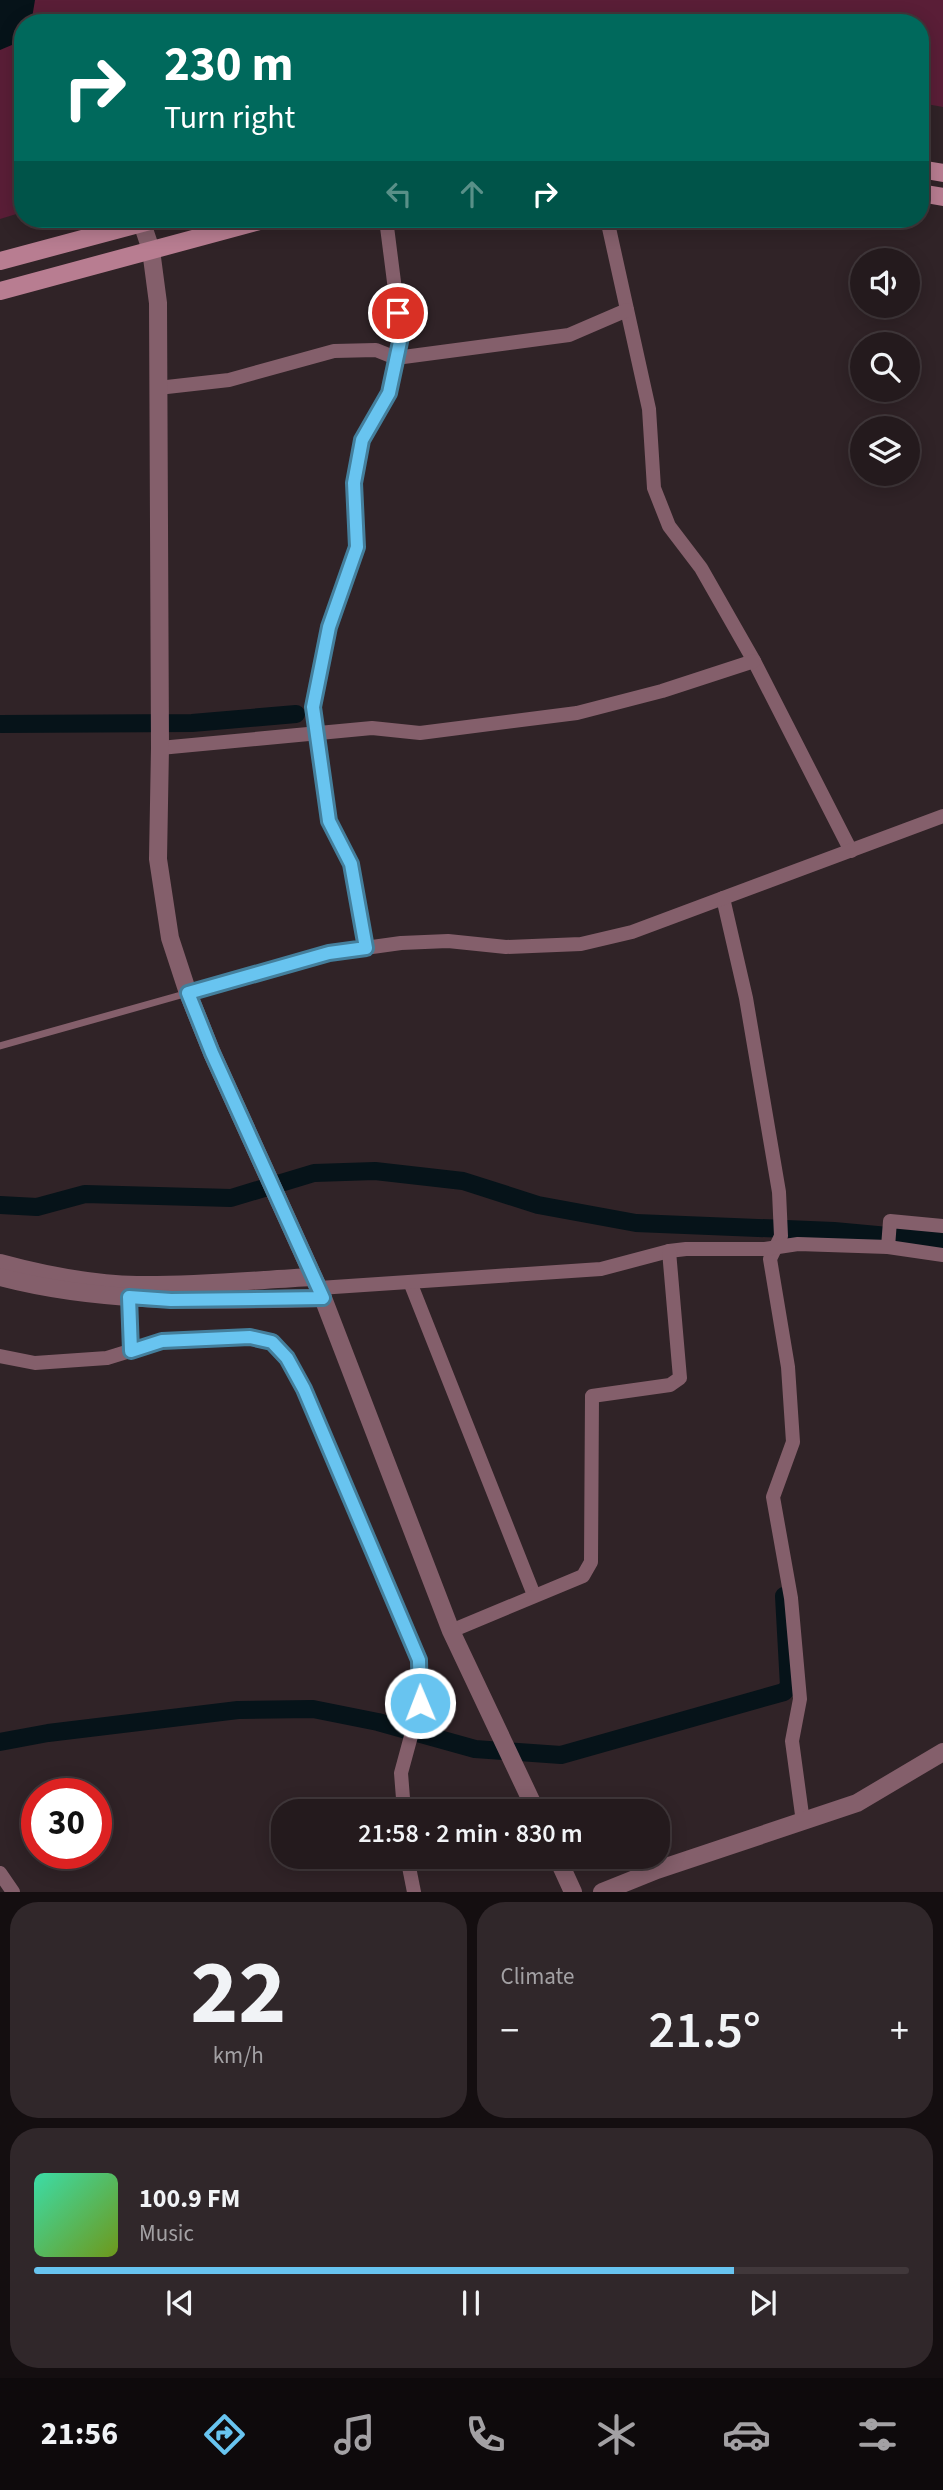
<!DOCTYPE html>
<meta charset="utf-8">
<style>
body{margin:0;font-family:"Source Sans 3",sans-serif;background:#30272a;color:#f1f3f6;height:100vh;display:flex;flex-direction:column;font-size:26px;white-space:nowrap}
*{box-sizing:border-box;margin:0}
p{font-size:23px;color:#a3a1a4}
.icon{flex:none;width:38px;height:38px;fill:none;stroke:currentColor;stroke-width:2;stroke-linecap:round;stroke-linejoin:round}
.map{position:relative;height:1892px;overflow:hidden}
.panel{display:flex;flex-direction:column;gap:10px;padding:10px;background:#140e10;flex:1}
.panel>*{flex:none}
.hud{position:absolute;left:14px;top:14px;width:915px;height:214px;border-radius:28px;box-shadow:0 4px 18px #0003,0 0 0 2px #41383b;background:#00695c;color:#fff;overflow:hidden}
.tools{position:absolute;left:850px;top:248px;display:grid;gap:14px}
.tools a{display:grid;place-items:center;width:70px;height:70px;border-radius:50%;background:#241a1d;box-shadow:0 4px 18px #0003,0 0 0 2px #41383b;font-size:35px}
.speed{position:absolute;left:21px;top:1778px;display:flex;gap:14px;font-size:35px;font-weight:700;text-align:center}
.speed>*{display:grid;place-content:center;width:91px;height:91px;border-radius:50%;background:#241a1d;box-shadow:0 4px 18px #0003,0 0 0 2px #41383b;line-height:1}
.speed .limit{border:10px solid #d22;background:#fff;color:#111}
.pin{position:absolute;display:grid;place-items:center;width:60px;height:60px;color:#fff;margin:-30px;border:4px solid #fff;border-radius:50%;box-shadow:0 2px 7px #0007}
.me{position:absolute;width:77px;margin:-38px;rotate:359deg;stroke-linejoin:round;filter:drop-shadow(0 0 5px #0008)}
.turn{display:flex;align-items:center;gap:24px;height:147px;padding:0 35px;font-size:32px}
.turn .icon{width:91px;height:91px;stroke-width:2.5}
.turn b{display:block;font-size:49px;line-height:60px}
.lanes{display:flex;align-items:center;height:66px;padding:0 35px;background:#0003;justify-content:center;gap:35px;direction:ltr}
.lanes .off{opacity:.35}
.big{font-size:52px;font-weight:600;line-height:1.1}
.panel .card{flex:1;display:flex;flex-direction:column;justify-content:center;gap:10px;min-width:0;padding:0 24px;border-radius:28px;background:#30272a}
.panel .dial{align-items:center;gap:0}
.dial b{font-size:91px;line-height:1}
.song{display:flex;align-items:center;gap:21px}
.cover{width:84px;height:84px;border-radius:10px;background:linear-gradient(135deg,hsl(160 70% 55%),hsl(80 70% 35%))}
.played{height:7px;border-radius:4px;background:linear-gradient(90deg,#68c4f0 80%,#41383b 80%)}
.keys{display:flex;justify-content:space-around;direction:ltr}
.heat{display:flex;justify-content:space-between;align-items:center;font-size:38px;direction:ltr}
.panel .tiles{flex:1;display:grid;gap:10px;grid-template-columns:1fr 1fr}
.card:last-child{grid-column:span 2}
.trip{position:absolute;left:271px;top:1799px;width:399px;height:70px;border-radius:28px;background:#241a1d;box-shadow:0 4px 18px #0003,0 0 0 2px #41383b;font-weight:600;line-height:70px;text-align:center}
.tabs{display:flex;height:112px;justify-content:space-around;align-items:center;background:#0e0a0c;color:#a3a1a4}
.tabs .icon{width:49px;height:49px}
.tabs .active{color:#68c4f0}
.tabs b{font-size:32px;color:#f1f3f6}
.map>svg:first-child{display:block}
</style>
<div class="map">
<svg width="943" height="1892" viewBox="0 0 943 1892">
<rect width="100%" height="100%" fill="#302327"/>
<polygon fill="#5a1e37" points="0,0 943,0 943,107 921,103 920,23 23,23 23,212 0,219"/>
<polygon fill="#061319" points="0,0 35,0 32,18 19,26 19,42 0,50"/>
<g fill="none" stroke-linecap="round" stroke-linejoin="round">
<g stroke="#061319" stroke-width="18">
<polyline points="0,724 192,723 296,714"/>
<polyline points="0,1205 37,1207 85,1194 231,1198 314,1173 375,1171 463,1181 538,1205 636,1223 834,1231 943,1241"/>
<polyline points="0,1742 48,1733 238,1710 313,1709 378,1722 475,1749 561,1755 784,1692 789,1686 784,1596"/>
</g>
<polyline stroke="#845f6b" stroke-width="7" points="0,1046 188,993"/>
<g stroke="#845f6b" stroke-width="14">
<polyline points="607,219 649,409 654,488 669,526 701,568 754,661 851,851"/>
<polyline points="158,388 229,380 334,351 376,350 396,358 569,335 627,310"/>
<polyline points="160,748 372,728 420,733 577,713 662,691 754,661"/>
<polyline points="723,898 746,998 779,1192 781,1236 770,1259 788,1367 793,1442 773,1497 791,1598 800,1699 792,1741 803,1822"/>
<polyline points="366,948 351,864 329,821 313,707 329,627 357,547 354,483 362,441 389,393 401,337 386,219"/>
<polyline points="188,993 329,953 401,943 448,941 506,947 581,944 632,932 943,816"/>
<polyline points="888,1247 890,1221 943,1226"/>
<polyline points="410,1282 534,1595"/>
<polyline points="319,1288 601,1269 669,1251 686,1249 765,1249 798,1244 888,1247 943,1255"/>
<polyline points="129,1297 131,1351"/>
<polyline points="0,1356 35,1363 107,1358 162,1341 250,1337 272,1342 287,1358 304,1389 419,1660 420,1703 401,1773 404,1811"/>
<polyline points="451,1631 583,1576 591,1562 592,1396 670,1385 680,1378 669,1251"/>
<polyline points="407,1857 414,1892"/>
<polyline points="0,1873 13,1892"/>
</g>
<g stroke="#845f6b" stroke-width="18">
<polyline points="142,223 151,250 158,303 160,748 158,859 170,938 188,993 212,1053 323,1298 451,1631 536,1811"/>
<path d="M0,1263C44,1275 92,1284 137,1285C195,1286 255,1280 313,1277"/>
<path d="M0,1277C106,1305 215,1300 323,1298"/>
<polyline points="557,1857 573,1892"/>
<polyline points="602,1892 657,1870 857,1803 943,1752"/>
</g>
<g stroke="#b87d91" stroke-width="18">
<polyline points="920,169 943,173"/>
<polyline points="920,193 943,197"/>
<polyline points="0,261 157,219"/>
<polyline points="0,291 267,219"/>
</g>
</g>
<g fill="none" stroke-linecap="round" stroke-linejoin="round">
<g stroke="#447f9c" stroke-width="18">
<polyline id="route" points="398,313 401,337 389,393 362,440 354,483 357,547 329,627 313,707 329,821 351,864 366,948 329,953 188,993 212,1053 323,1298 171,1300 129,1297 131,1351 162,1341 250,1337 272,1342 287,1358 304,1389 419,1660 420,1703"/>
</g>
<use href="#route" stroke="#68c4f0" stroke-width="12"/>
</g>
</svg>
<div class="tools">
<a><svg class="icon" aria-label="sound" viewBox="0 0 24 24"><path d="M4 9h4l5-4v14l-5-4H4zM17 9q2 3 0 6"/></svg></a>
<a><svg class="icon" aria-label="search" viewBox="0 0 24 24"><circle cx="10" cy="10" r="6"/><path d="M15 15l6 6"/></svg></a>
<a><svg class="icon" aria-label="layers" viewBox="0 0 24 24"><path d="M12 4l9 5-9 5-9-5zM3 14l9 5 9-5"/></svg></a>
</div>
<div class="speed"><div class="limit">30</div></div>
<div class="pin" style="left:398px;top:313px;background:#d93025"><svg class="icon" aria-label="arrive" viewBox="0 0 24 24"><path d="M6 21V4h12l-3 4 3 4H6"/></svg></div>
<svg class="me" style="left:420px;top:1703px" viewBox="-20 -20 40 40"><circle r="17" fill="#68c4f0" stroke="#fff" stroke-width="3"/><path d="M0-11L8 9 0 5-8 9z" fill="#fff"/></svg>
<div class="trip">21:58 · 2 min · 830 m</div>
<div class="hud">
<div class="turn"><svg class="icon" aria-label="right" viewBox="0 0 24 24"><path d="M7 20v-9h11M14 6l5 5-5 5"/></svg><div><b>230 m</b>Turn right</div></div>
<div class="lanes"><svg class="icon off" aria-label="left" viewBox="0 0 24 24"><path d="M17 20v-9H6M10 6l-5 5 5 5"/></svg><svg class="icon off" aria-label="ahead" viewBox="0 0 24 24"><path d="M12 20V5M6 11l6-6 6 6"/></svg><svg class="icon" aria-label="right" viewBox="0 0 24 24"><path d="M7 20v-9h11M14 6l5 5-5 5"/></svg></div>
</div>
</div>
<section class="panel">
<div class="tiles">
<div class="card dial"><b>22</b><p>km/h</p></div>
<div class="card"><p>Climate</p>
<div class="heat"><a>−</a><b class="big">21.5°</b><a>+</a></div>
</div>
<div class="card">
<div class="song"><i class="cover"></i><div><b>100.9 FM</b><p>Music</p></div></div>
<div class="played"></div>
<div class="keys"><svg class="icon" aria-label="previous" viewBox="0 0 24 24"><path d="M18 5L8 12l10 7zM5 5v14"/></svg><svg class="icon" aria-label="pause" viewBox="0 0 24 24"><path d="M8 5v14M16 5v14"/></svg><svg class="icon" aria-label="next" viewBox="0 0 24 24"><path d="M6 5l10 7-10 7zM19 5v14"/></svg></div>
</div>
</div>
</section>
<nav class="tabs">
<b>21:56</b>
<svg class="icon active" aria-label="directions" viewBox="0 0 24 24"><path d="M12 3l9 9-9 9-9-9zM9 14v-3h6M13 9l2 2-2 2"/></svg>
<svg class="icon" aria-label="music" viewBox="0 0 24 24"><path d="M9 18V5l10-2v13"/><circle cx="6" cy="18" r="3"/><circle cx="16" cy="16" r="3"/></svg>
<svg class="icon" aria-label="phone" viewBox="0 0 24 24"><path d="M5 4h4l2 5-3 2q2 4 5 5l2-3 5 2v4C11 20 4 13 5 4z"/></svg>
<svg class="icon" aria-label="climate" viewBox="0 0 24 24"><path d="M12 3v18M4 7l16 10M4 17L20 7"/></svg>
<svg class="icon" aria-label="car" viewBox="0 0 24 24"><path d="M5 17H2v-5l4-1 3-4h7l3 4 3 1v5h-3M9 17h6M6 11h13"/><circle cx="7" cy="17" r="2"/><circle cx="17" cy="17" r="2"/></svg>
<svg class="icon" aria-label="filters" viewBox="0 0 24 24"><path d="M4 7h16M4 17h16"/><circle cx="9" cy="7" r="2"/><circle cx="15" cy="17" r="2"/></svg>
</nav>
